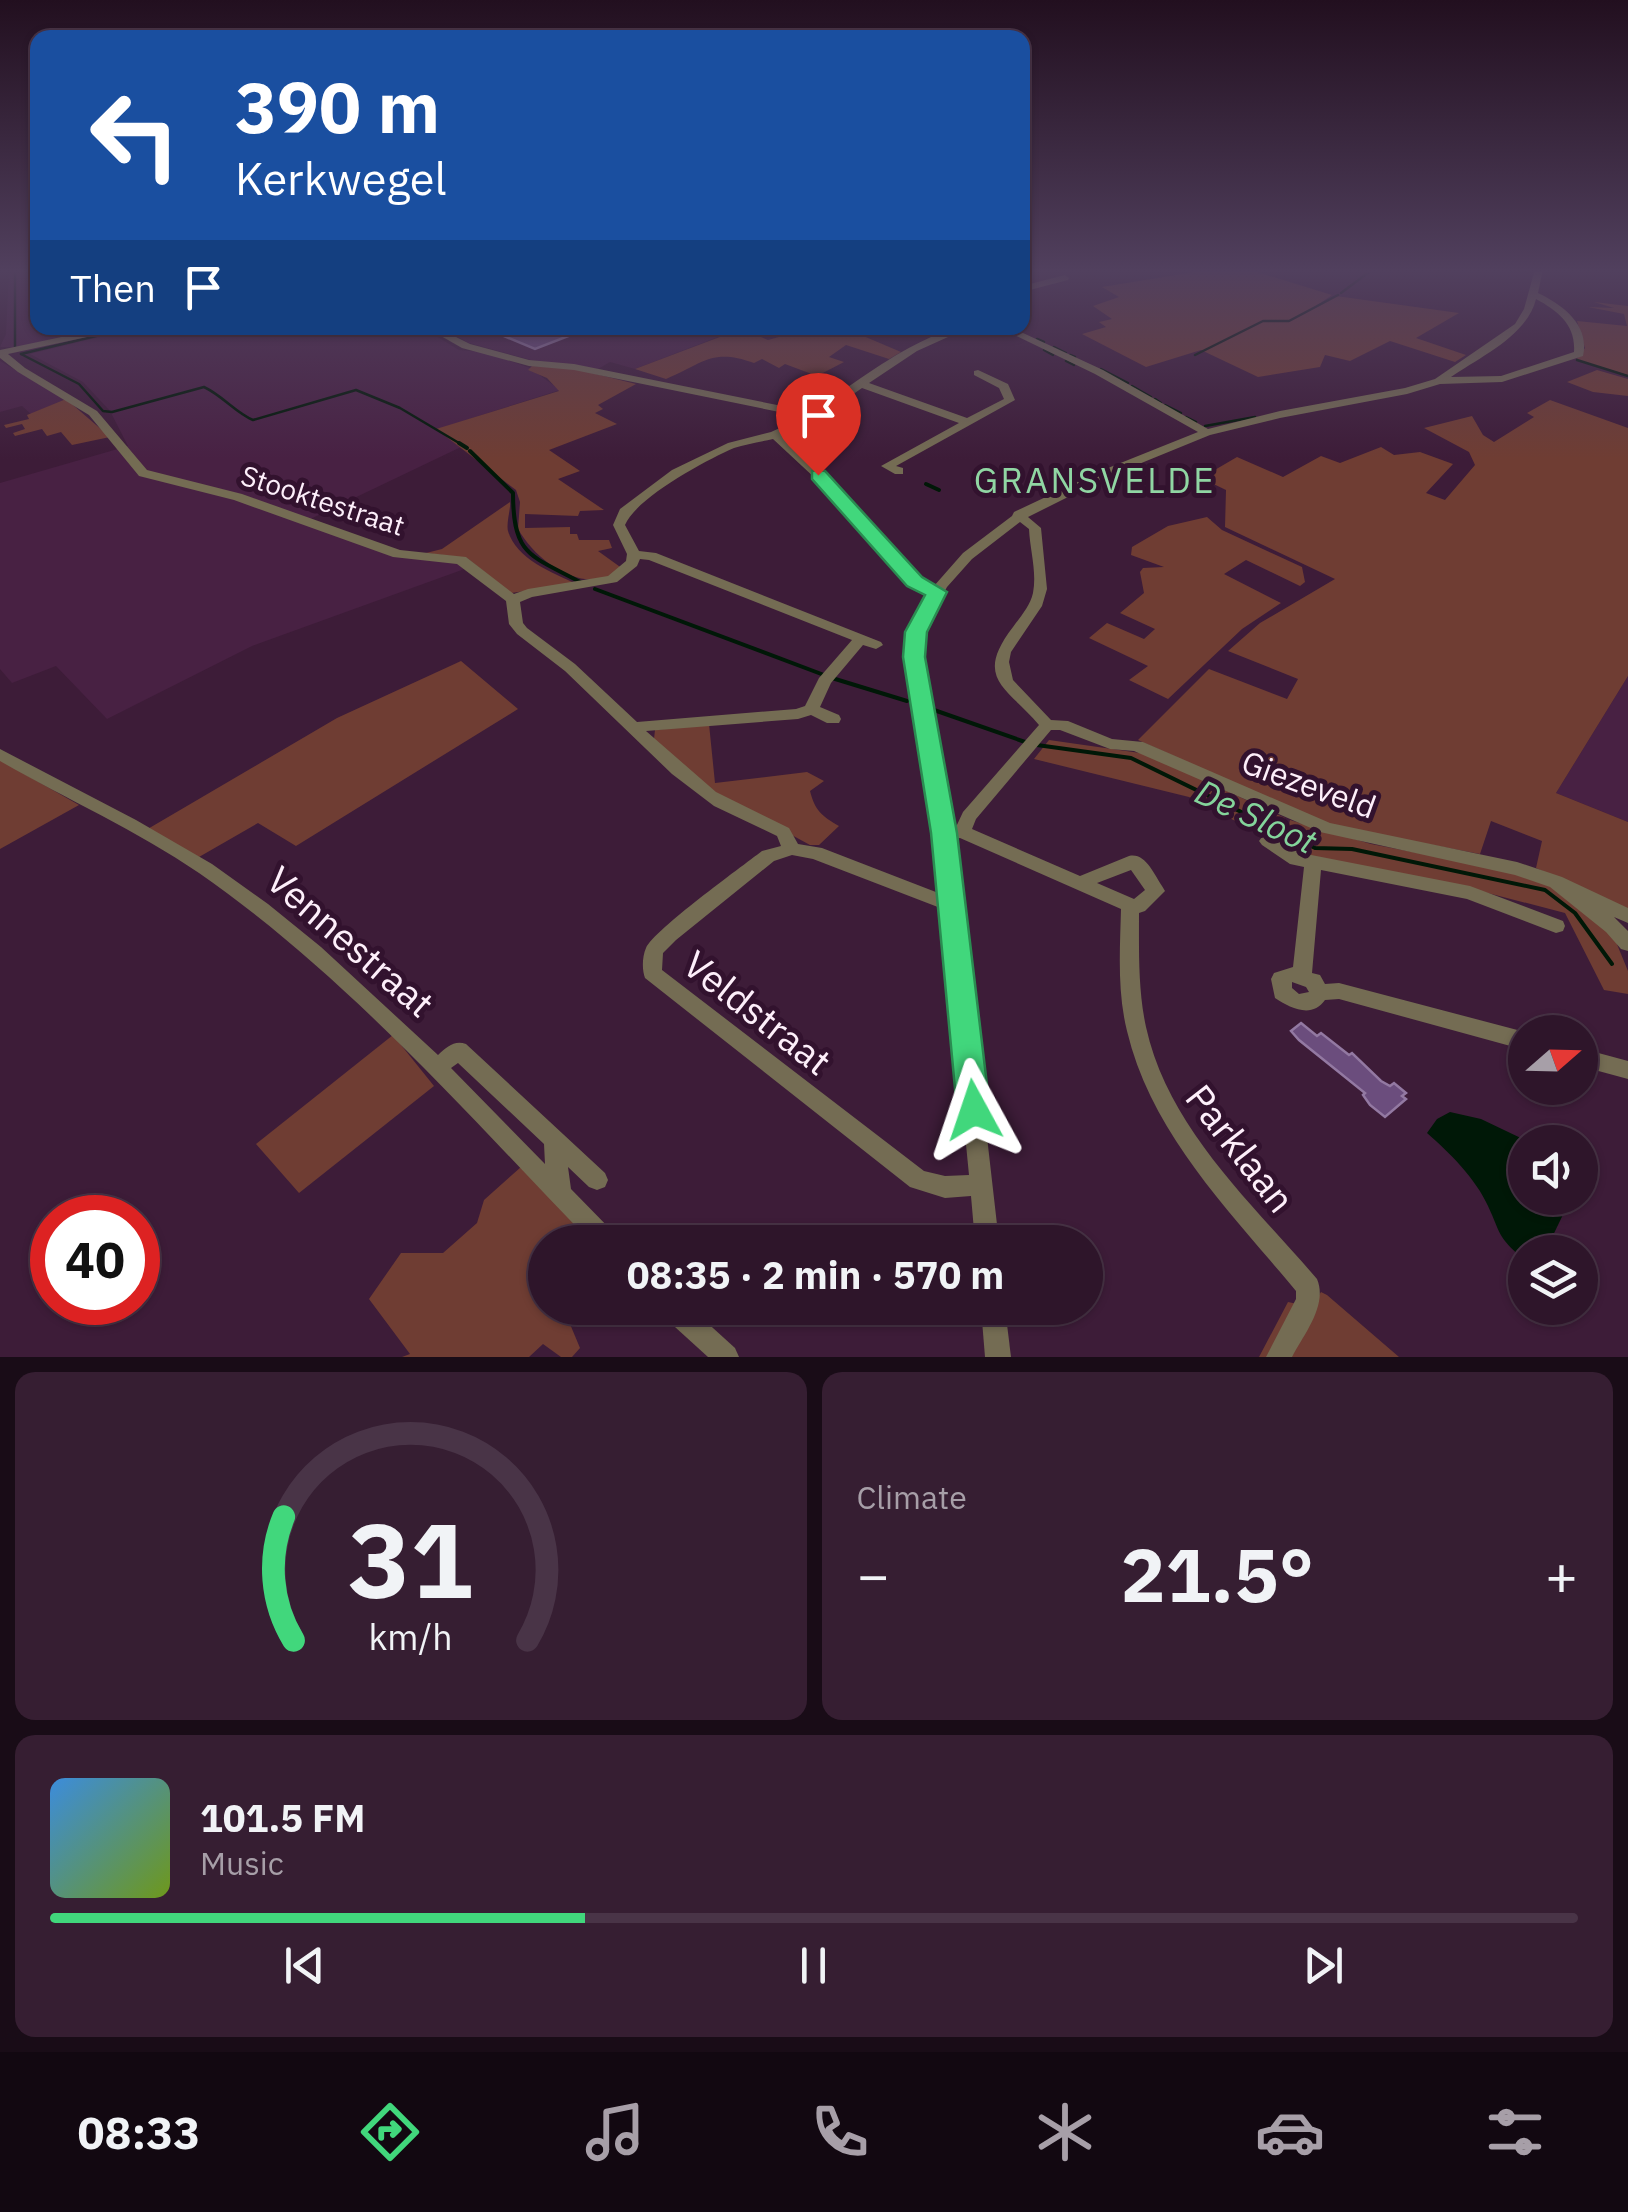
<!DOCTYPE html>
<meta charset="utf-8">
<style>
body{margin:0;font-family:"IBM Plex Sans",sans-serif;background:#361e32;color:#f1f3f6;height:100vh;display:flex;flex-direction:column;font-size:38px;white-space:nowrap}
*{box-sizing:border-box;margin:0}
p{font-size:32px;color:#a79fa8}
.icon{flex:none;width:55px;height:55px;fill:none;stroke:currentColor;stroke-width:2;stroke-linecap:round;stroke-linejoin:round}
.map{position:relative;height:1357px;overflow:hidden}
.side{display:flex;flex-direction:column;gap:15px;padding:15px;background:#190c17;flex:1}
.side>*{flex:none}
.top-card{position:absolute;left:30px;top:30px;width:1000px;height:305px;border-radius:20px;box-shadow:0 2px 8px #0004,0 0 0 2px #493447;background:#1a4fa0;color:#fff;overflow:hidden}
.needle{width:65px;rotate:70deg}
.tools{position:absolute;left:1508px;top:1015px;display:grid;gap:20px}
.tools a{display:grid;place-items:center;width:90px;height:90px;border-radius:50%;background:#2e152a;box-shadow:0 2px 8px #0004,0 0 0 2px #493447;font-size:50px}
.speed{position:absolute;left:30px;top:1195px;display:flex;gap:20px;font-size:50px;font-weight:700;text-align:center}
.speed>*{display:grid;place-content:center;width:130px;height:130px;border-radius:50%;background:#2e152a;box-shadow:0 2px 8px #0004,0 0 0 2px #493447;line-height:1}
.speed .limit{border:15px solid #d22;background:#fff;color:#111}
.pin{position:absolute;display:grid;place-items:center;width:85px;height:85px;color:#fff;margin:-102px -42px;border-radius:50% 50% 50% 0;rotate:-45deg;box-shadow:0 0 10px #0007}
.pin .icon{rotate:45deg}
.me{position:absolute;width:110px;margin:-55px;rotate:355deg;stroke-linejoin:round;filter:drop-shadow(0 0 8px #0008)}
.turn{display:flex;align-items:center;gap:35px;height:210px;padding:0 40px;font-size:45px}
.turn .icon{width:130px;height:130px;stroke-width:2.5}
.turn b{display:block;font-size:70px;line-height:85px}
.then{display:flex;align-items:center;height:95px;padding:0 40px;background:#0003;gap:20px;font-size:38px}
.big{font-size:75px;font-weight:700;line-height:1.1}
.side .widget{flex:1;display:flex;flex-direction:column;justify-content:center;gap:15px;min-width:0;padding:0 35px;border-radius:20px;background:#361e32}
.side .dial{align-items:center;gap:0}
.dial svg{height:260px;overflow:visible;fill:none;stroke:#493447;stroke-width:7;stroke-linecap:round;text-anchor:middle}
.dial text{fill:#f1f3f6;stroke:none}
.song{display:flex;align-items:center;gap:30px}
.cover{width:120px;height:120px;border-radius:15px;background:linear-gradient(135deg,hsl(210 70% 55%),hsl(80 70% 35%))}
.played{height:10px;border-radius:5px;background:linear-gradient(90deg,#41d77c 35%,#493447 35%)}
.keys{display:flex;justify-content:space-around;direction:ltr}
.heat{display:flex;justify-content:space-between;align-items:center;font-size:55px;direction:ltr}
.side .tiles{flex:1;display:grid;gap:15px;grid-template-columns:1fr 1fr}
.widget:last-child{grid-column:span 2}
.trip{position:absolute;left:528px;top:1225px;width:575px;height:100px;border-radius:50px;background:#2e152a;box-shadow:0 2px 8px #0004,0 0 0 2px #493447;font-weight:700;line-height:100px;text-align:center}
.menu{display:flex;height:160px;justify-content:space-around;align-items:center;background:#120811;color:#a79fa8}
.menu .icon{width:70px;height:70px}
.menu .current{color:#41d77c}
.menu b{font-size:45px;color:#f1f3f6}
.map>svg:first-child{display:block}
</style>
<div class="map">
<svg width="1628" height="1357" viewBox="0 0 1628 1357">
<rect width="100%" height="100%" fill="#3d1c38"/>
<g fill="#482143">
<polygon points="9,269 37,269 38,328 104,328 20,347 0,347 6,334"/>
<polygon points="136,328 423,328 459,350 484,352 530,368 560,390 438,429 461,447 302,523 394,556 458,562 470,567 252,646 107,719 56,666 12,683 0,669 0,483 128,446 110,411 83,382 30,354"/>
<polygon points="441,328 723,328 733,331 635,369 610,362 598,369 531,360 469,343"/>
<polygon points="0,361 66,399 31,414 22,406 0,412"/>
<polygon points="1628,676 1628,822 1556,793"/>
</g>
<g fill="#6f3d33">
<polygon points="1213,269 1247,269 1332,295 1310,310 1336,296 1459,313 1416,338 1466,355 1455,362 1390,341 1350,361 1325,355 1320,367 1258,377 1201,350 1146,367 1082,334 1106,327 1099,322 1112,319 1093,306 1119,297 1102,287"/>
<polygon points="1594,302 1628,306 1628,375 1576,360 1585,348 1577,321 1627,326 1624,314 1588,307 1614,308"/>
<path d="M811,328L854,332L901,352L889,359L846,345L829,357L844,362L817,376L785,364L779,368L762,359L754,363C712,348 704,363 666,379L635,369L741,329L768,340Z"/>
<path d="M532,366L572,368L636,384L598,405L603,409L595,413L617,424L549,450L580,471L558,479L604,510L580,511L578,516L525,514V528L570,527V534H577L579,540H609L612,548L598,551L623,569C586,597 538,564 518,529L520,502L516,490L436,429L559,391L547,378L528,370Z"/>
<polygon points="1597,370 1628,379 1628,396 1593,392 1567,382"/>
<polygon points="66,399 110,437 72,445 61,432 47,436 42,429 15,436 13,433 25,429 22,424 6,428 4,425 29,419 27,415"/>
<polygon points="1550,400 1628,428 1628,676 1556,793 1628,822 1628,910 1536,868 1542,841 1491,821 1480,854 1327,825 1138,740 1209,669 1287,699 1298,679 1228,651 1260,623 1335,579 1225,527 1226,490 1201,478 1237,457 1283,477 1321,456 1340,463 1381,447 1394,455 1420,452 1453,464 1426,493 1445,500 1475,465 1469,452 1424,428 1472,416 1483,435 1494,442 1534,417 1527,413"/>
<path d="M510,502C511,508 506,523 508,531C516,559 553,573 577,584L511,593L467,558L426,553L442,549Z"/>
<polygon points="1207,517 1222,530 1302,567 1305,582 1300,586 1246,560 1224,574 1281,603 1242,629 1168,699 1129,680 1148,666 1089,638 1107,623 1144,639 1155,629 1120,613 1144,593 1140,572 1143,568 1164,567 1131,555 1132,547 1168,526"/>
<polygon points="461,661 518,709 296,846 258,823 199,857 146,830 337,718"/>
<path d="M709,724L715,783L807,772L824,781L810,791C815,811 822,816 839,826L819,845H810L711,791L654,739L655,730Z"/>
<polygon points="1049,740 1147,754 1285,818 1278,843 1189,797 1034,759"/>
<polygon points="0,760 79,805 0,849"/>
<polygon points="1290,820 1371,844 1517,872 1548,882 1614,937 1628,971 1628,994 1604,990 1565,913 1457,885 1314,859 1284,849"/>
<polygon points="393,1035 434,1086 299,1193 256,1144"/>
<polygon points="521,1167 594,1242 545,1242 545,1308 573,1308 570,1324 580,1348 572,1357 561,1357 543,1344 529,1357 402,1357 410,1354 369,1299 401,1253 443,1253 477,1223 484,1200"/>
<polygon points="1321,1292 1327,1295 1399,1357 1259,1357 1288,1302 1312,1307"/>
</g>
<path fill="#001807" d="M1450,1112L1481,1119L1529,1142H1525V1198H1571L1545,1252H1525L1522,1258C1497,1236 1501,1234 1488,1206C1476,1179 1449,1152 1427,1133L1437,1119Z"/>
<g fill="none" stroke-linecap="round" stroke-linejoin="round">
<g stroke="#001807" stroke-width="2.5">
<polyline points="15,269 15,347"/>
<polyline points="1485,269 1529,272"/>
<polyline points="1341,293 1373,269"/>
<polyline points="962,331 970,328"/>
<polyline points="1037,339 1044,342"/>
<polyline points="1054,347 1066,353"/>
<polyline points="1044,350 1053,355"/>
<path d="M21,354L79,384L103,411L112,412L204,387C223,396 236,413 253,420L356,390L400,408L464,446"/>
<polyline points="21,354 125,329"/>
<polyline points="1070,355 1075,357"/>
<polyline points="1195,355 1263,321 1289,321 1338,295"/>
<polyline points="1577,360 1628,376"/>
<polyline points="1066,361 1074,365"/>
<polyline points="1101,369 1128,383"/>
<polyline points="1132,386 1151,397"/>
<polyline points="1155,399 1161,403"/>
<polyline points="1165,405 1181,413"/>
<polyline points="1186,417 1196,422"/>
<polyline points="1205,426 1255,417"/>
<polyline points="784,440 801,446"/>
</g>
<g stroke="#001807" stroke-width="4">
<polyline points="459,443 467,448"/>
<polyline points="794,443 822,453"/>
<path d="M470,451L513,493C513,557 531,555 582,583"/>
<polyline points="926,484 939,490"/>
<polyline points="595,589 824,675"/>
<polyline points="832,678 907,701"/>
<polyline points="934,710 1028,743"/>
<polyline points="1037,745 1131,758 1315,848 1352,849 1545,890 1575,913 1612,964"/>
</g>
</g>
<g fill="#6b4d7d" stroke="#9379a2" stroke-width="2.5">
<polygon points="503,328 589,328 535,349 492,331"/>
<polygon points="1301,1023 1317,1036 1321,1033 1349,1055 1352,1053 1381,1081 1390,1086 1394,1083 1406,1093 1402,1096 1406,1099 1385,1117 1370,1105 1363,1095 1365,1093 1299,1040 1291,1031"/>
</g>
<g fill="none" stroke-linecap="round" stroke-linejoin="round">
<g fill="#746c53" fill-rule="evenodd">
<path d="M1535,269H1543L1538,293C1563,305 1590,325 1583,356L1502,382L1440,384L1407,394L1280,418L1210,435L1112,475L1028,517L1041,528L1047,589L1042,606L1011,652L1009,662L1013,680L1051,720L1068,721L1112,739L1143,742L1330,823L1517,862L1562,877L1628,908V923L1614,917L1628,931V951L1621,949L1606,932L1550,887L1515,875L1320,832L1134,751L1110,749L1060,730H1051L976,819L972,829L1080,876L1129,856C1145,852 1154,874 1162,886L1165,891L1145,911L1139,913C1139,951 1138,990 1146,1027C1168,1128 1252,1203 1317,1279C1328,1305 1304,1334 1292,1357H1266L1296,1299V1291C1230,1211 1152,1135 1127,1031C1117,991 1120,949 1121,909L960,838L953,839L999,1242H975L971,1196L945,1198L910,1187L645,978C642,970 642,957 646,948C655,929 740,868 762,851L781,846L777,836L714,806L672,774L565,671L517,634L509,624L506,601L457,564L393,557L234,500L139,476L89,415L18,372L0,358V350L104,328H120L115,331L8,354L25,368L97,411L147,470L242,494L400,550L466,557L514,594L528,589L608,576L626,561L627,554L613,525L620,509L672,470L728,443L771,432L804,417L574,370L529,366L462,348L427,328H438L470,344L529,360L574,364L812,412C850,387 923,328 968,328L917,351L869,383L967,418L1004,399L999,388L974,375V371L978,370L1008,384L1015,400L896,466L903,468V474H895L881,466L959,423L862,388L819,418L783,436L839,487L919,578L934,586L963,553L1012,516L1014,512L1103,470L1198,432L1095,374L1000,328H1012L1103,370L1208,429L1280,411L1405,388L1435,379L1515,324L1524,309ZM1536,299C1558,311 1576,325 1574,352L1501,376L1451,377C1480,357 1527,336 1536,299ZM773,439L831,493L909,584L929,595L916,619L907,657L935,833L941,894L822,848L798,844L789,828L716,792L646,731L798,719L811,715L827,723H839L841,719L839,715L820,707L831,683L863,645L876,649L883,645L881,642L656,553L639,551L625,525C636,498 706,460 734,448C746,444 760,442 773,439ZM1020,522L1029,529C1030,550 1037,572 1033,593C1030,606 1021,616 1013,627C973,679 1007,687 1039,725L963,812L956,827L952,828L921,657L930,619L947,587L972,559ZM640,559L649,560L852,640L819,678L805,706L796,709L637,722L575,664L527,628L523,623L520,602L532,597L617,582L637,566ZM792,855L813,859L943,909L969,1175L945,1176L924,1171L662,970L663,953L676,940L774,861ZM1131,870L1145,890L1134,899L1097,883Z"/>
<polygon points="1065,275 1069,278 1068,280 1022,292 1022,286"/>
<path d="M0,749L136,820L212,864L268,904L321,947L438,1055C447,1047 454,1040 466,1044L605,1173L608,1180L605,1187L597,1190L589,1187L568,1167L571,1189L615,1234L619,1242H591C467,1114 347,976 199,873C136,830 66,799 0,761ZM458,1063L544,1144L545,1164L451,1068Z"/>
<path d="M1268,835L1301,853L1470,886L1563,921L1565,926L1563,931L1556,933L1467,899L1321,870L1312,973L1320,975L1325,984L1339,983L1525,1032V1050L1339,999L1325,1000C1312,1019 1290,1008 1275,998L1271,979L1274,973L1293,967L1304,867L1290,864L1262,845L1259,841L1262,837ZM1292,982L1306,987L1309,992L1299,994L1292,988Z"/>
<polygon points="1580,1048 1628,1061 1628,1079 1580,1066"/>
<polygon points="661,1308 691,1308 735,1348 739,1357 708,1357 664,1317"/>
<polygon points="981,1308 1005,1308 1011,1357 985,1357"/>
</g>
</g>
<linearGradient id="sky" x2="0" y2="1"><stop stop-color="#220f1f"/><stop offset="0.59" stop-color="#51405e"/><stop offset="1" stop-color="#51405e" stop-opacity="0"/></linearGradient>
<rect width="1628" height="459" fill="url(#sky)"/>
<polygon fill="#41d77c" stroke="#2a8c51" stroke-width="2.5" points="818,470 825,471 922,577 947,592 927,632 925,657 957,833 990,1110 985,1120 974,1124 962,1120 957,1110 931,833 903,657 905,632 925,595 907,586 812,479 812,471"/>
<g text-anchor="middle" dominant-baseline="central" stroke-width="10" stroke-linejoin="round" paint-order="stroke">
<g font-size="28" fill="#fdeffa" stroke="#32122e">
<text transform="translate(323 500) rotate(18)">Stooktestraat</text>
</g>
<g font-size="32" fill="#fdeffa" stroke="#32122e">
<text transform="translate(1309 784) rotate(20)">Giezeveld</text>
</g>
<g font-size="35" letter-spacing="2.5" fill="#90d6a3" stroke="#32122e">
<text x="1095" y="480">GRANSVELDE</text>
</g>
<g font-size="35" font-style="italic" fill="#84d49b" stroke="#32122e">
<text transform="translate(1256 816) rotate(25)">De Sloot</text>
</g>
<g font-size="38" fill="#fdeffa" stroke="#32122e">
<text transform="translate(351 941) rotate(41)">Vennestraat</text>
<text transform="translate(758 1012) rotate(38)">Veldstraat</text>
<text transform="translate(1241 1148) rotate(52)">Parklaan</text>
</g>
</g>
</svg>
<div class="tools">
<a><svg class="needle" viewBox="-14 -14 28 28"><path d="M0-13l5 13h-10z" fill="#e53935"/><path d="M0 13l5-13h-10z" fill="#a79fa8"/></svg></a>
<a><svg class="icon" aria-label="sound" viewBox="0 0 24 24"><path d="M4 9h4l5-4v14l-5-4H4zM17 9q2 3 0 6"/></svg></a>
<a><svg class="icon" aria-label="layers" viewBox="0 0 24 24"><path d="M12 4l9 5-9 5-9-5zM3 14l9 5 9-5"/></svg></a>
</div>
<div class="speed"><div class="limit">40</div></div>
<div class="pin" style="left:818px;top:475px;background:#d93025"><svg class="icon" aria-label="arrive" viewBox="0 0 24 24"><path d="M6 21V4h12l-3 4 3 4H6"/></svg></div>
<svg class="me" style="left:974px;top:1110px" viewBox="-20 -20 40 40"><path d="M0-17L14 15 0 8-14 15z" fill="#41d77c" stroke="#fff" stroke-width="4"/></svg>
<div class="trip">08:35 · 2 min · 570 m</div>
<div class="top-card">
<div class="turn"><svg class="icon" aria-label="left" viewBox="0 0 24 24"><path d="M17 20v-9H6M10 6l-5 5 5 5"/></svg><div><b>390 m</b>Kerkwegel</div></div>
<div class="then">Then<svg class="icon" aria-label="arrive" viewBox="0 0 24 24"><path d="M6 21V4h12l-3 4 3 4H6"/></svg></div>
</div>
</div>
<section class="side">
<div class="tiles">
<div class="widget dial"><svg viewBox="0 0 100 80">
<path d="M14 69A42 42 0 1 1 86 69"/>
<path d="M14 69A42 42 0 0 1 11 31" stroke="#41d77c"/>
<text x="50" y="56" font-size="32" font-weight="700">31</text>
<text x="50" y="72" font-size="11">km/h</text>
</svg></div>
<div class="widget"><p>Climate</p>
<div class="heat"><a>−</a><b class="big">21.5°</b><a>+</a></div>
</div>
<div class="widget">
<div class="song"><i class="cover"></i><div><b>101.5 FM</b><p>Music</p></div></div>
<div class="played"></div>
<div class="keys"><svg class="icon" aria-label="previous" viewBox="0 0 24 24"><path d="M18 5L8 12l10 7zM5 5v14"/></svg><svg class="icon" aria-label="pause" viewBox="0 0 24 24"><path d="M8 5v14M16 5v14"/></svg><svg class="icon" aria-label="next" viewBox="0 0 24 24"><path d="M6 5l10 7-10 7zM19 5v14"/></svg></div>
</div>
</div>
</section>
<nav class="menu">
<b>08:33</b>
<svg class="icon current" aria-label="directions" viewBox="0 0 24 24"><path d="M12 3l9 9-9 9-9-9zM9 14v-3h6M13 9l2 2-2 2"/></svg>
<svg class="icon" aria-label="music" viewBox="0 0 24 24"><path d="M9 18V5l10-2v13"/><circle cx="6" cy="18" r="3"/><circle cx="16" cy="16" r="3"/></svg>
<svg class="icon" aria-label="phone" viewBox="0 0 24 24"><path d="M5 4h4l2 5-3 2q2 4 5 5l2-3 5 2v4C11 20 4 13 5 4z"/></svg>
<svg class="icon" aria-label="climate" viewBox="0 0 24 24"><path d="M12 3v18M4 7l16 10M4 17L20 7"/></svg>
<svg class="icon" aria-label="car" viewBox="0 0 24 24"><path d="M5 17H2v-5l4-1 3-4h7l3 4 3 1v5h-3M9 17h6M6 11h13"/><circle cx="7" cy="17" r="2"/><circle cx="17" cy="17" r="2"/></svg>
<svg class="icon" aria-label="filters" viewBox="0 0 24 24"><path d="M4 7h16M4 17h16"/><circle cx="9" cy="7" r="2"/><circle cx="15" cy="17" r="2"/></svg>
</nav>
